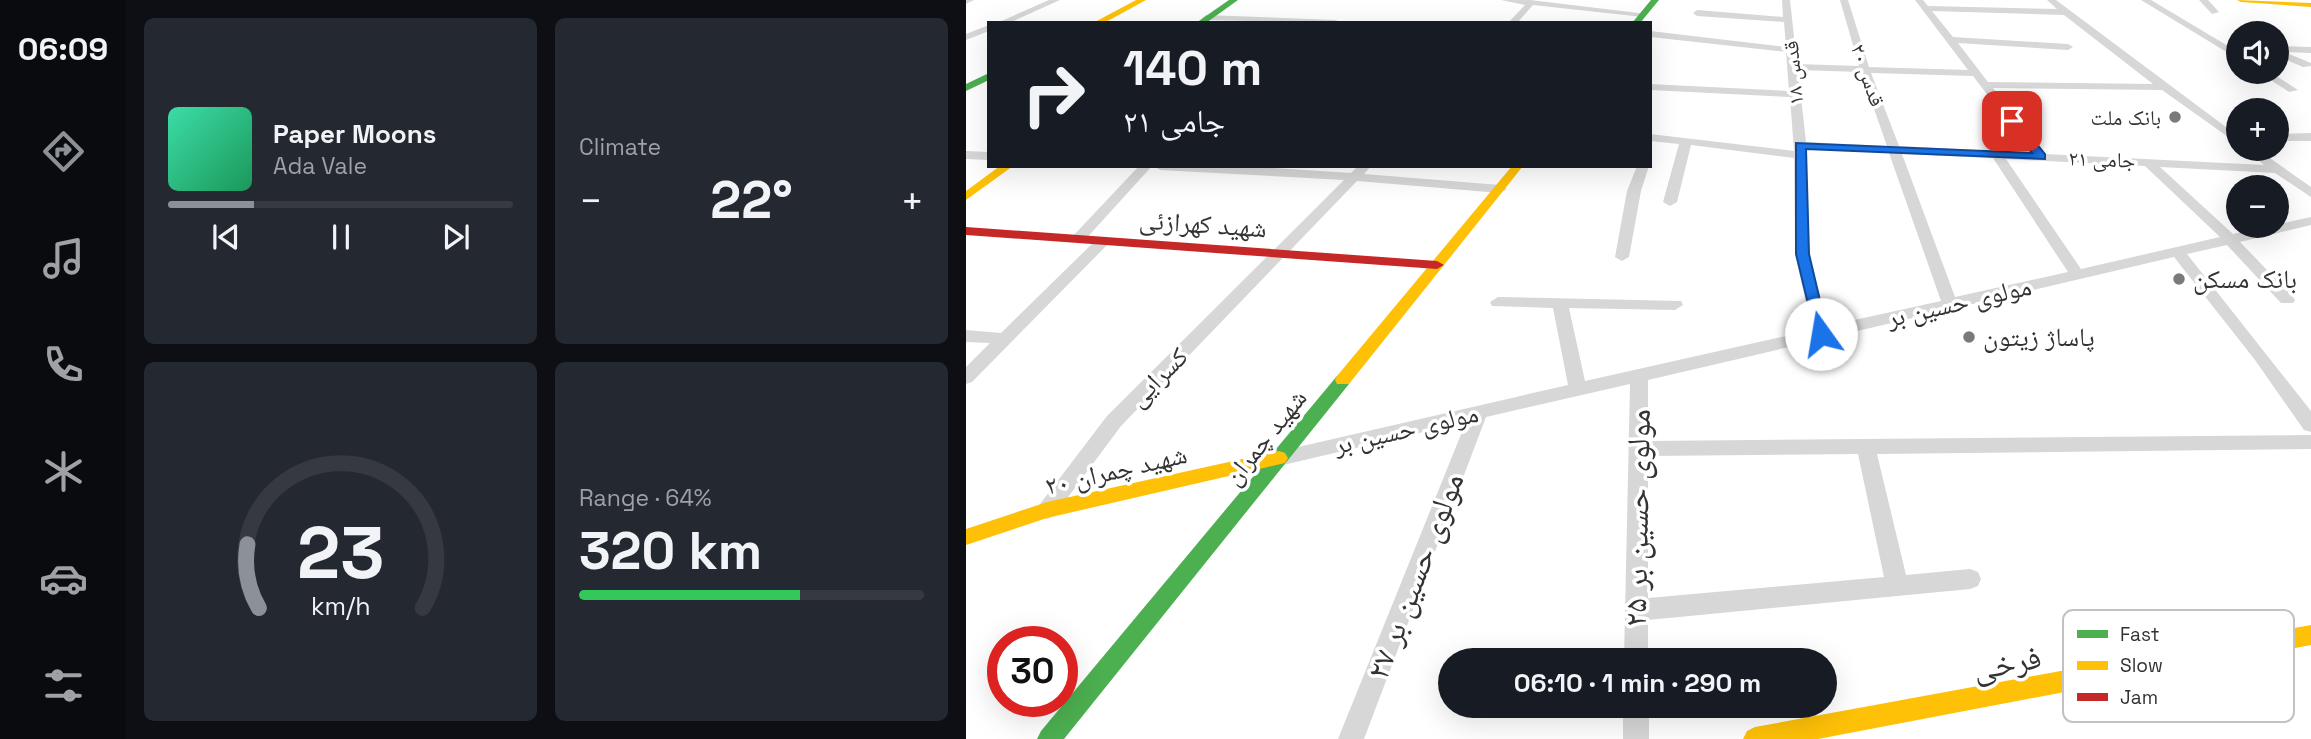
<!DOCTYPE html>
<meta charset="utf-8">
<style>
body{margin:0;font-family:"Space Grotesk","Noto Naskh Arabic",sans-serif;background:#242831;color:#f1f3f6;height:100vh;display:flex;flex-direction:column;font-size:26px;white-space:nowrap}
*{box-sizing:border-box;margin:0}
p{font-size:23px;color:#9ea1a6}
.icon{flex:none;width:38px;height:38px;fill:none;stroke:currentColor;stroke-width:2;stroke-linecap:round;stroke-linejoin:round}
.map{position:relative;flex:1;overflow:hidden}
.drawer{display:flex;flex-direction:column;gap:18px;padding:18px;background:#0d0f14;width:840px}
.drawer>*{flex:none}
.banner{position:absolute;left:21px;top:21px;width:665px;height:147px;border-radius:0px;box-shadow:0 7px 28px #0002;background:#171b24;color:#f1f3f6;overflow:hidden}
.fabs{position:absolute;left:1260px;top:21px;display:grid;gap:14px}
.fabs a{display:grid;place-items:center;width:63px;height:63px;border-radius:50%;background:#171b24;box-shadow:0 7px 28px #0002;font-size:35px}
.speed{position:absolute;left:21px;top:626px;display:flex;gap:14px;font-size:35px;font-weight:700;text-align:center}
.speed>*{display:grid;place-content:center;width:91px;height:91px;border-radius:50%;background:#171b24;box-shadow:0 7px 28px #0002;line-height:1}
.speed .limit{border:10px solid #d22;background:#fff;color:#111}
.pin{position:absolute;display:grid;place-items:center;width:60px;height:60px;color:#fff;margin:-30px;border-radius:14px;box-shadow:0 4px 10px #0006}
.me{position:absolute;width:77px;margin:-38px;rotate:347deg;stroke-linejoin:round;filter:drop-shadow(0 0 5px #0008)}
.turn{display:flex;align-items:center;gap:24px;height:147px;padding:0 21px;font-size:32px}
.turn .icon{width:91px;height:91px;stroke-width:2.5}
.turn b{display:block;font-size:49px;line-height:60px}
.big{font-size:52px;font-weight:700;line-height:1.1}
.drawer .widget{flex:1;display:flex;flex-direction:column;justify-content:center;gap:10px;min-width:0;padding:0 24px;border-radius:10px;background:#242831}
.drawer .dial{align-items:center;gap:0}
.dial svg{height:182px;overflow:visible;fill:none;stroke:#363941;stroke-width:7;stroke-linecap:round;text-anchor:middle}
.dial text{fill:#f1f3f6;stroke:none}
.song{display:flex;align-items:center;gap:21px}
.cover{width:84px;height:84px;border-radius:10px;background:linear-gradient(135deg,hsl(160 70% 55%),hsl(150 70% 35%))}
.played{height:7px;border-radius:4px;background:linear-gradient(90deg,#8c9099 25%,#363941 25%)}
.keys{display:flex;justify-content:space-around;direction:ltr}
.heat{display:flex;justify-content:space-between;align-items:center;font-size:38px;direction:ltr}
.charge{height:10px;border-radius:5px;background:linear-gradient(90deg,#34c759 64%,#363941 0)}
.drawer .tiles{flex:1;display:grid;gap:18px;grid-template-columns:repeat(2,1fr)}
.trip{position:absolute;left:472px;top:648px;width:399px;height:70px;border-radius:35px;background:#171b24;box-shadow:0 7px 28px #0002;font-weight:700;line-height:70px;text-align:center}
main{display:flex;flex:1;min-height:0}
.tab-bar{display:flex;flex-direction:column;width:126px;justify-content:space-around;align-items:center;background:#090b0e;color:#9ea1a6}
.tab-bar .icon{width:49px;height:49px}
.tab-bar .active{color:#8c9099}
.tab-bar b{font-size:32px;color:#f1f3f6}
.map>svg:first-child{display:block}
</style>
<main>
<nav class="tab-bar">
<b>06:09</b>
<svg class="icon active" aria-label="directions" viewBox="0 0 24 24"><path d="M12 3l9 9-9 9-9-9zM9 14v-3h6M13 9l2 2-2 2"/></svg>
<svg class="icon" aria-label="music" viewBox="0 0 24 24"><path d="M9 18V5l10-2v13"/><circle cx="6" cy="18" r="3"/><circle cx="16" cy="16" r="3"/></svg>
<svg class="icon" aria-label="phone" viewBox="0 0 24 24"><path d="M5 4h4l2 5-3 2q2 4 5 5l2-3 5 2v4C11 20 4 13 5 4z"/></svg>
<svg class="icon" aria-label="climate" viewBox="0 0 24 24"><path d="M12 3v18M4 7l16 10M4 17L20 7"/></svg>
<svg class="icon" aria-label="car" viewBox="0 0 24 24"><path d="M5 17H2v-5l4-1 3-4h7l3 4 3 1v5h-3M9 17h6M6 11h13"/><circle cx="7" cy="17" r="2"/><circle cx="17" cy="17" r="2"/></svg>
<svg class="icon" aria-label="filters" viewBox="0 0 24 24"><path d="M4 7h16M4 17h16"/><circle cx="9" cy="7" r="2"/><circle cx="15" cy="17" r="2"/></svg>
</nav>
<section class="drawer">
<div class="tiles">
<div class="widget">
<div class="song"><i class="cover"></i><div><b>Paper Moons</b><p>Ada Vale</p></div></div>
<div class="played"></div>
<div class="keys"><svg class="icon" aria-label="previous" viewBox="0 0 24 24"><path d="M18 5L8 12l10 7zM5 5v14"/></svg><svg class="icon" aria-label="pause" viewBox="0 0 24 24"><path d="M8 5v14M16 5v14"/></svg><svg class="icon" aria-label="next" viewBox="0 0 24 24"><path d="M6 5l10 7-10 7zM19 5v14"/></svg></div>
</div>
<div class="widget"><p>Climate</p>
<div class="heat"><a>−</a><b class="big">22°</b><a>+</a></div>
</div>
<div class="widget dial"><svg viewBox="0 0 100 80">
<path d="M14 69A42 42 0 1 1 86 69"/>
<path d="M14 69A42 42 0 0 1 9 41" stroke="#8c9099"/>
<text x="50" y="56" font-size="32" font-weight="700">23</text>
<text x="50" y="72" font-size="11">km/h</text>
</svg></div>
<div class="widget"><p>Range · 64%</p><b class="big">320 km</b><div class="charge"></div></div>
</div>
</section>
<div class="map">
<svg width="1345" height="739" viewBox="0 0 1345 739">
<rect width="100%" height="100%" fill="#fff"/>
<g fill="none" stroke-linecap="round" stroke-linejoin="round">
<g fill="#d7d7d7" fill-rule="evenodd">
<polygon points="0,0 8,0 0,4"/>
<polygon points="83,0 94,0 43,23 31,23"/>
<polygon points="535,0 564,0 681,14 677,17 567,5 551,23 542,23 559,5"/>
<path d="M816,0H824L831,64L893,66L874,0H882L903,67L1002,70L949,0H957L962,6L1091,9L1081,0H1090L1272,136V144L1196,90L1027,88L1079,154L1298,165L1278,149H1291L1345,187V197L1309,173L1194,167L1267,234L1345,217V225L1274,242L1327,297L1329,300L1327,303H1315L1261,245L1221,254L1345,411V432L1338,430L1289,360L1208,257L682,380V441L1345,435V449L911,454L940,575L1004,569L1012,572L1015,579L1012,586L1004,589L682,620V660H658L664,384L520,417L398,739H372L500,422L313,466L306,463L303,458L306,453L602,385L587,308L526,306L524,302L532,297L715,301L717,305L709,310L603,308L619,381L846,330L829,254L828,158L725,145L711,202L704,206L697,202L713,144L684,141V134L828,151L824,97L684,90V84L823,91L820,52L684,37V31L820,47L818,22L731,16L727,13L731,10L817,17ZM966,11L1098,15L1187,84L1022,82L992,43L1102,50L1107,47L1102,44L987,37ZM832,70L895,72L921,146L840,142ZM905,73L1007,76L1066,153L933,146ZM840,149L923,153L975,301L861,326L843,254ZM936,154L1027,158L1102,272L989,297ZM1040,159L1179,166L1254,237L1115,269ZM892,454L918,577L682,598V456Z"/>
<polygon points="1175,0 1185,0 1272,52 1272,59"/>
<polygon points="1233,0 1242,0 1253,12 1246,14"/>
<polygon points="240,15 370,20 374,23 237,20 236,18"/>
<polygon points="23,25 23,31 0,40 0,34"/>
<polygon points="1311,46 1345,47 1345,53 1318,52 1345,63 1345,66 1337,67 1311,56"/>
<polygon points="1292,72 1304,72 1332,90 1323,92"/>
<polygon points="1345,133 1345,141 1311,141 1311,134"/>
<polygon points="0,151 23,152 23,160 0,159"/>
<polygon points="173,166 186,166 117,242 107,242 107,236"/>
<polygon points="188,166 279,166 385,173 392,166 405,166 398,174 534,185 541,189 534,193 391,181 155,426 88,516 81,519 74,516 71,510 74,504 141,416 378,180 194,170"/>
<polygon points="671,166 683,166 675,191 663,257 656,261 649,257 661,191"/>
<polygon points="137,237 142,238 142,244 6,382 0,384 0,367 24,343 0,342 0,330 35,333 132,238"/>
<rect x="657" y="705" width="26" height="34"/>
</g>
<g fill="#4caf50" fill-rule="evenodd">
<polygon points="263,0 272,0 240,23 230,23"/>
<polygon points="685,0 693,0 674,23 666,23"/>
<polygon points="23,73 23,80 0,91 0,84"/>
<polygon points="377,374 385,380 383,384 98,739 71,739 75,731 371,376"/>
</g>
<g fill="#ffc107" fill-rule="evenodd">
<polygon points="170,0 180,0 138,23 127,23"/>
<polygon points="1271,0 1345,3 1345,7 1275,2"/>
<polygon points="34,166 47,166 0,200 0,191"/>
<polygon points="546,166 557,166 383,384 371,384 369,380 371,376"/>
<polygon points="313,451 319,453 322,458 319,463 81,518 0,545 0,529 81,502"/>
<polygon points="1345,625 1345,645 852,739 777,739 781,731 789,727"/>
</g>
<polygon fill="#c62828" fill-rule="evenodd" points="0,227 471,261 478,265 471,269 0,235"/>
</g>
<polygon fill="#1a73e8" stroke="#114b97" stroke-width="2" points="1046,118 1050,119 1079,154 1079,159 840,149 843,254 862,334 855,339 850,337 830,254 830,143 1066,153 1041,121"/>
<g fill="#7a7a7a" stroke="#fff" stroke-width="2.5">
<circle cx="1209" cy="117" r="7"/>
<circle cx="1213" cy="279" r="7"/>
<circle cx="1003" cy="337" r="7"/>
</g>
<g text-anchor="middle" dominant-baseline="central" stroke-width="7" stroke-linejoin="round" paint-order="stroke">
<g font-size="21" fill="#333" stroke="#fff">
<text transform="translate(827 73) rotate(-95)">قدس ۱۸</text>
<text transform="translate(902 75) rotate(71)">قدس ۲۰</text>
<text transform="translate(1136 159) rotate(2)">جامی ۲۱</text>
</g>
<g font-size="21" fill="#333" stroke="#fff" text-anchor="end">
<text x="1195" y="117">بانک ملت</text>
</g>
<g font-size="26" fill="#333" stroke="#fff">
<text transform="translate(237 224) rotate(4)">شهید کهرازئی</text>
<text transform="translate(993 302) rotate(-13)">مولوی حسین بر</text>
<text transform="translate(192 377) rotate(-45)">کسرایی</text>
<text transform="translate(440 429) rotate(-13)">مولوی حسین بر</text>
<text transform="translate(299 437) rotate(-51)">شهید چمران</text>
<text transform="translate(150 470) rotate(-13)">شهید چمران ۲۰</text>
</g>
<g font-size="26" fill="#333" stroke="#fff" text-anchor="start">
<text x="1227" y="279">بانک مسکن</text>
<text x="1017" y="337">پاساژ زیتون</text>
</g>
<g font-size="32" fill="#333" stroke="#fff">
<text transform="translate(671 518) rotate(-89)">مولوی حسین بر ۲۵</text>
<text transform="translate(449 576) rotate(-69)">مولوی حسین بر ۲۷</text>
<text transform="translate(1041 663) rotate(-11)">فرخی</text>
</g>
</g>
<rect x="1097" y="610" width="231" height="112" rx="10" fill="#fff" stroke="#c2c2c2" stroke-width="2"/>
<rect x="1111" y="630" width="31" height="8" fill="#4caf50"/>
<rect x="1111" y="661" width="31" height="9" fill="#ffc107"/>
<rect x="1111" y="693" width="31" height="8" fill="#c62828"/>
<g font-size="19" fill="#333">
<text x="1154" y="641">Fast</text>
<text x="1154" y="672">Slow</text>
<text x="1154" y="704">Jam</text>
</g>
</svg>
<div class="fabs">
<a><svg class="icon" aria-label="sound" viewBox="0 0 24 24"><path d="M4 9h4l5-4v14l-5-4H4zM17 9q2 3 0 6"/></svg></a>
<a>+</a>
<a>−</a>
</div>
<div class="speed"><div class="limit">30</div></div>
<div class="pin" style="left:1046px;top:121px;background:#d93025"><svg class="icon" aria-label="arrive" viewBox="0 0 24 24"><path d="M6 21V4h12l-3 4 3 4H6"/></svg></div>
<svg class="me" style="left:855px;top:334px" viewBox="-20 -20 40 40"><circle r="19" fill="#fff"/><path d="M0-13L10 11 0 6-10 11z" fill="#1a73e8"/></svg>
<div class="trip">06:10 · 1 min · 290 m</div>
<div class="banner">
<div class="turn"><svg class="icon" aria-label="right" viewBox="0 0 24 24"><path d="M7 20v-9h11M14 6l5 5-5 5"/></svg><div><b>140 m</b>جامی ۲۱</div></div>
</div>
</div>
</main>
